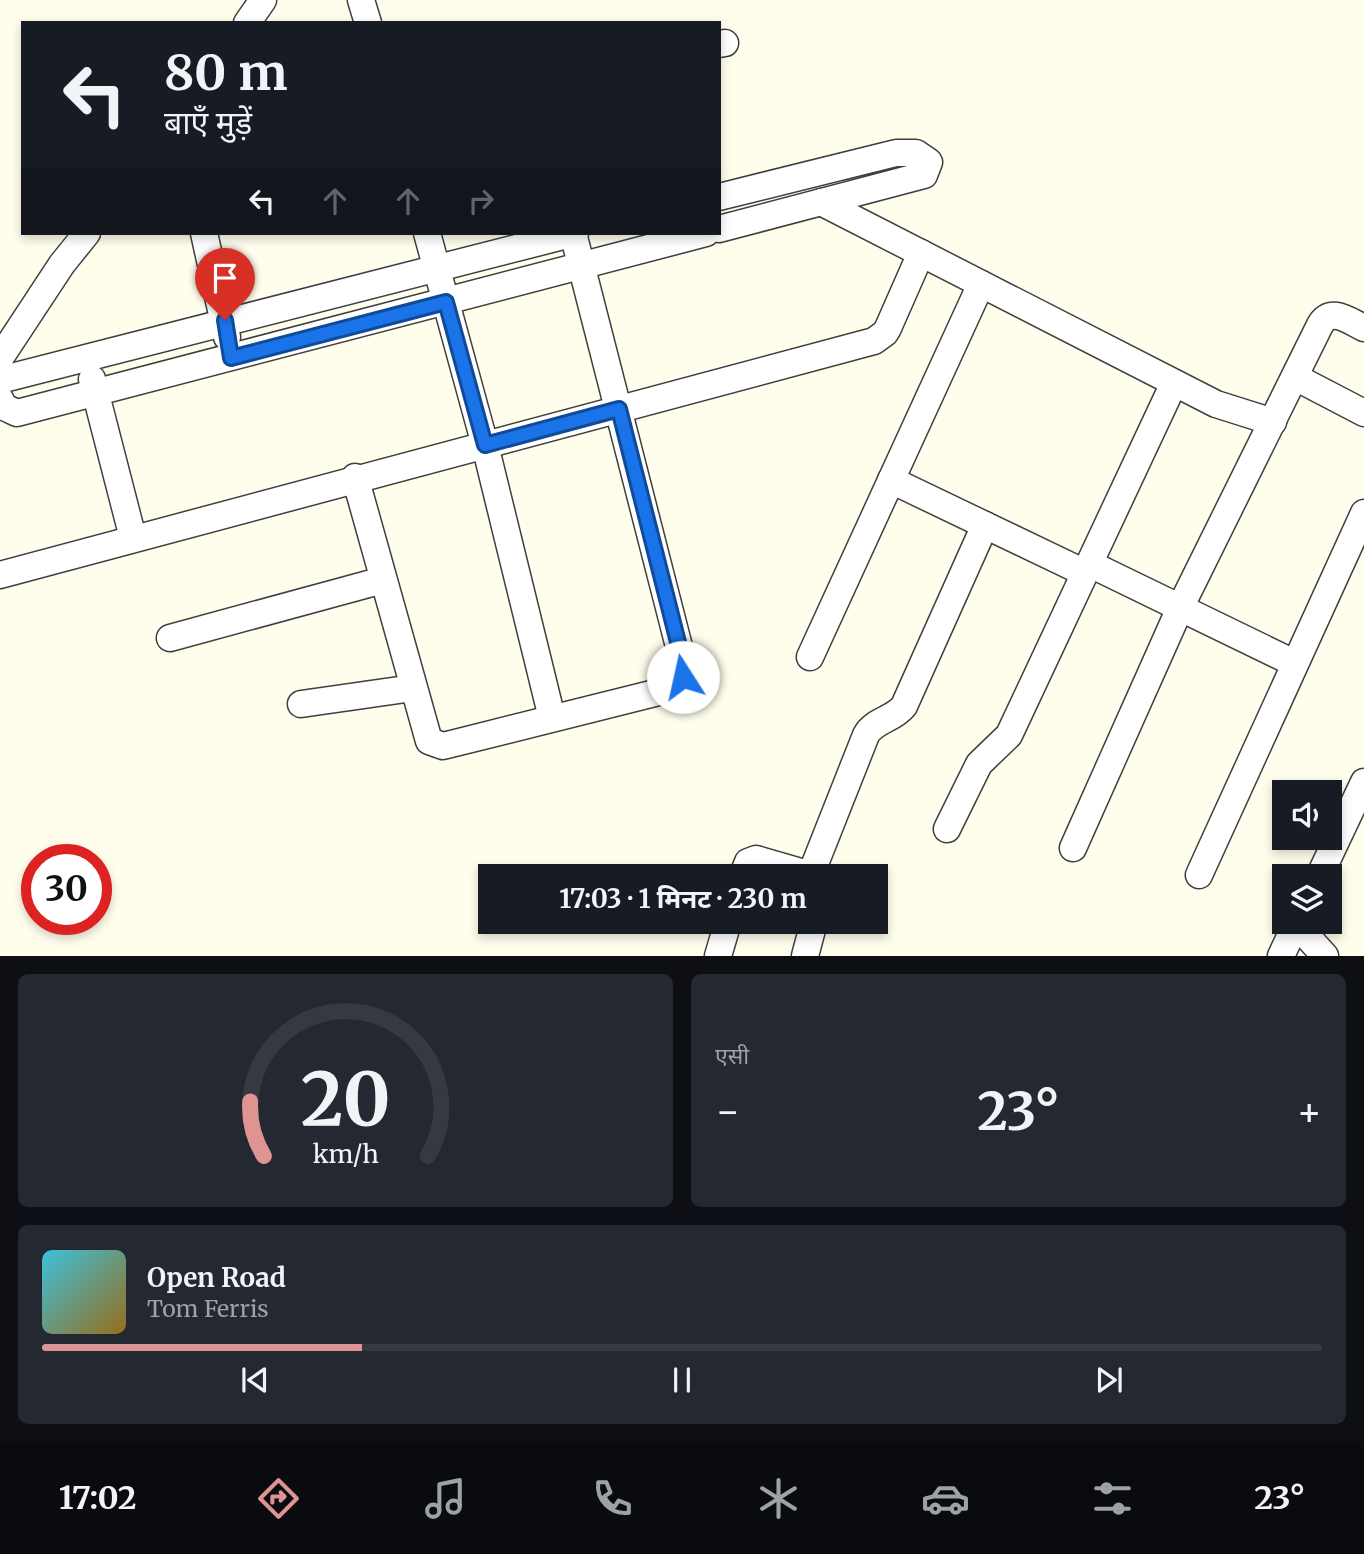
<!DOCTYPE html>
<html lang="hi">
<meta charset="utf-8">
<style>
body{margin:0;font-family:Merriweather,"Noto Sans Devanagari",serif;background:#242831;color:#f1f3f6;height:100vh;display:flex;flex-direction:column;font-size:26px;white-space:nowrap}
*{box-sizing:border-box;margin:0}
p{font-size:23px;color:#9ea1a6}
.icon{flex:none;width:38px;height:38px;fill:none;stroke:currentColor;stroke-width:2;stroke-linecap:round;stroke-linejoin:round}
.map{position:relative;height:956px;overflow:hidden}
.drawer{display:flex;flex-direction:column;gap:18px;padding:18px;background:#0d0f14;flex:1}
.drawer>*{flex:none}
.banner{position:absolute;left:21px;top:21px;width:700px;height:214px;border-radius:0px;box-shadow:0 4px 10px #0003;background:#171b24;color:#f1f3f6;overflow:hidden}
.fabs{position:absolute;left:1272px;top:780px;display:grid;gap:14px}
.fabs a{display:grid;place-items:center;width:70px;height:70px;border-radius:0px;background:#171b24;box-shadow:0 4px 10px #0003;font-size:35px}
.speed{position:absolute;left:21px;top:844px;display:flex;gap:14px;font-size:35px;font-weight:700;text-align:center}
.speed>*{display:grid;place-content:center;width:91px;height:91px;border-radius:50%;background:#171b24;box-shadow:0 4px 10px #0003;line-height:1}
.speed .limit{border:10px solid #d22;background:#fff;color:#111}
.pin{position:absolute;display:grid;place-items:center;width:60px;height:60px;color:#fff;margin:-72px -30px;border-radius:50% 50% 50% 0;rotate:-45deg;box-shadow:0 0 7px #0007}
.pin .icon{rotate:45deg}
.me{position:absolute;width:77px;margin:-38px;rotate:350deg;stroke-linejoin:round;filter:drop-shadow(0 0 5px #0008)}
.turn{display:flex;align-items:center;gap:24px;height:147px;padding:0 28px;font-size:32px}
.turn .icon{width:91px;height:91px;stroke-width:2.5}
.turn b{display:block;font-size:49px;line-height:60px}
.lanes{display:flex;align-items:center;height:66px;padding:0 28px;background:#0003;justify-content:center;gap:35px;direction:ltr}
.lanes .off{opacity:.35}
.big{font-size:52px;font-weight:700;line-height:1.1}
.drawer .widget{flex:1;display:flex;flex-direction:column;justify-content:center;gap:10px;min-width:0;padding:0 24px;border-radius:10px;background:#242831}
.drawer .dial{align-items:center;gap:0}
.dial svg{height:182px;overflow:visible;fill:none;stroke:#363941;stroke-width:7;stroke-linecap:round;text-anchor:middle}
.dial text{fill:#f1f3f6;stroke:none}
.song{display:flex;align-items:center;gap:21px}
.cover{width:84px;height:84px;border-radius:10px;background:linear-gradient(135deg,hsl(190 70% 55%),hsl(40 70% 35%))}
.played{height:7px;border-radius:4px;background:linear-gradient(90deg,#de9493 25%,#363941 25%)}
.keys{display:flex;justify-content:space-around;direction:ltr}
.heat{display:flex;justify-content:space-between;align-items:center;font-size:38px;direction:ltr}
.drawer .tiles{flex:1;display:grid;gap:18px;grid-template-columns:1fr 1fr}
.widget:last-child{grid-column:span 2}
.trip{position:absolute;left:478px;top:864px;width:410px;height:70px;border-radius:0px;background:#171b24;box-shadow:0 4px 10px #0003;font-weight:700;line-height:70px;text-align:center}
.dock{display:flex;height:112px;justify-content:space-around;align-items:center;background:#090b0e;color:#9ea1a6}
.dock .icon{width:49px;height:49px}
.dock .on{color:#de9493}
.dock b{font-size:32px;color:#f1f3f6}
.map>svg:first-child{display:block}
</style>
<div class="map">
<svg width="1364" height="956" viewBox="0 0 1364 956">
<rect width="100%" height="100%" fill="#fffdec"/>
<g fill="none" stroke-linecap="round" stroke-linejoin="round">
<g stroke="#3f3f3f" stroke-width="29">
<g id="minor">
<polyline points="361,0 368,23"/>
<polyline points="247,23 263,0"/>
<polyline points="719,44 725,43"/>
<polyline points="719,197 896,153 916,153 929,162 924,175 719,229"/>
<polyline points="821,202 1216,404 1273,422"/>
<polyline points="204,233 227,337"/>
<polyline points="427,233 485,445 552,718"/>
<polyline points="0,358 62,264 87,233"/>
<polyline points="1295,377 1364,413"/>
<polyline points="92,379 133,538"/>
<polyline points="0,380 575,233"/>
<polyline points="0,399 4,407 17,413 706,233"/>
<polyline points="355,477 429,741 443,746 675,688 680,683 685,670 573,233"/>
<polyline points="891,480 1085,573"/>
<polyline points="1090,564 1294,663"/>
<path d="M0,575C291,495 583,419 874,341L885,333L888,328L921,253"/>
<polyline points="170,638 383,580"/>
<polyline points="810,657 981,284"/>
<polyline points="301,704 413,688"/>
<polyline points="947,829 979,764 1009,735 1174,383"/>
<path d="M1073,848L1180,608L1320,325C1331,306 1349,321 1364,328"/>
<path d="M811,874L866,735C874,720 893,720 904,706L985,525"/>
<polyline points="1199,875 1364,513"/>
<polyline points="742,877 748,862 756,859 818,877"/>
<polyline points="1319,877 1364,782"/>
<polyline points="1296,924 1325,956"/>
<polyline points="718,956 728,922"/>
<polyline points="805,956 814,922"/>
<polyline points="1281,956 1297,922"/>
</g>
</g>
<use href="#minor" stroke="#fff" stroke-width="26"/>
</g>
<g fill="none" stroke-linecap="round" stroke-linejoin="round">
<g stroke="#114b97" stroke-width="18">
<polyline id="route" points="225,320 231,358 446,302 485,445 619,409 685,670 683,677"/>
</g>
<use href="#route" stroke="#1a73e8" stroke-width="12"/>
</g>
</svg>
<div class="fabs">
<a><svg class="icon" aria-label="sound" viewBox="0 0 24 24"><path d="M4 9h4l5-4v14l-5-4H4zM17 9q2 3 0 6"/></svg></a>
<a><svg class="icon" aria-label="layers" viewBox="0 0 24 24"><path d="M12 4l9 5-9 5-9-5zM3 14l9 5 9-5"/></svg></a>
</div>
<div class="speed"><div class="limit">30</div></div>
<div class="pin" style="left:225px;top:320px;background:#d93025"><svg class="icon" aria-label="arrive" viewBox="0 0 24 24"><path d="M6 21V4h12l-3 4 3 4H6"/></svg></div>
<svg class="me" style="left:683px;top:677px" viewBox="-20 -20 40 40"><circle r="19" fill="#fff"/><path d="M0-13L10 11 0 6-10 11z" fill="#1a73e8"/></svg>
<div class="trip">17:03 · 1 मिनट · 230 m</div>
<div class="banner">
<div class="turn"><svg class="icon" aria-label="left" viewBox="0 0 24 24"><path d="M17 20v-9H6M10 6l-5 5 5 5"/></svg><div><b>80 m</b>बाएँ मुड़ें</div></div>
<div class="lanes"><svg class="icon" aria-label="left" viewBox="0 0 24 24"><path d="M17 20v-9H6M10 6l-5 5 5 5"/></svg><svg class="icon off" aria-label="ahead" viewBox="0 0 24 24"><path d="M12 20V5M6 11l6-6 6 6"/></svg><svg class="icon off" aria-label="ahead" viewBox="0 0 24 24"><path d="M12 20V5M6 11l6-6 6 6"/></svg><svg class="icon off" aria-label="right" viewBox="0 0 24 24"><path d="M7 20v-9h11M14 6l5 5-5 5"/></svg></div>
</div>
</div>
<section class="drawer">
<div class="tiles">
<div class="widget dial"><svg viewBox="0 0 100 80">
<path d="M14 69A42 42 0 1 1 86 69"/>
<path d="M14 69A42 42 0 0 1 8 45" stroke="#de9493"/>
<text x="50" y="56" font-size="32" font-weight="700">20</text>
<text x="50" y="72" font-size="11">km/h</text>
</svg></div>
<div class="widget"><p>एसी</p>
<div class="heat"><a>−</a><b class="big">23°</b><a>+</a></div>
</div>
<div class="widget">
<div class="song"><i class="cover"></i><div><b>Open Road</b><p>Tom Ferris</p></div></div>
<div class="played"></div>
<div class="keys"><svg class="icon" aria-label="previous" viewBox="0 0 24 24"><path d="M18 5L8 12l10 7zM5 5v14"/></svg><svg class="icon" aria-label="pause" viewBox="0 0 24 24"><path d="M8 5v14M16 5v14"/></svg><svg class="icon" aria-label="next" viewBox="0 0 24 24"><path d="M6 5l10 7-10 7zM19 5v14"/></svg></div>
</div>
</div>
</section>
<nav class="dock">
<b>17:02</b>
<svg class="icon on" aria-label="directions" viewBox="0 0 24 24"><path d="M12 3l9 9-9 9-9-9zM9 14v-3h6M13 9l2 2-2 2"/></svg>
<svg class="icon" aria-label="music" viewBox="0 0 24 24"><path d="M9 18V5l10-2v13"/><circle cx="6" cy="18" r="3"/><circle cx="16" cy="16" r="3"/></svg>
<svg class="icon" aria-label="phone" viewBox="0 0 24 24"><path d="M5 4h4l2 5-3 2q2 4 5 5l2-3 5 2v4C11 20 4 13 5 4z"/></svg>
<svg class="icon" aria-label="climate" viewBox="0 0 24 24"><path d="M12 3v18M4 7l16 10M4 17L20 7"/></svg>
<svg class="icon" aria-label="car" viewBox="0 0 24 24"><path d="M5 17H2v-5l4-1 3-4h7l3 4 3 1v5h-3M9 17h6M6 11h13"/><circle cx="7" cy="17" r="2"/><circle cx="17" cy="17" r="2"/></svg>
<svg class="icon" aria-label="filters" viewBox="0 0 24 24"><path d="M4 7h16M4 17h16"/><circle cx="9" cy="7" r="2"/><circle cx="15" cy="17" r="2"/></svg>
<b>23°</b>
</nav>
